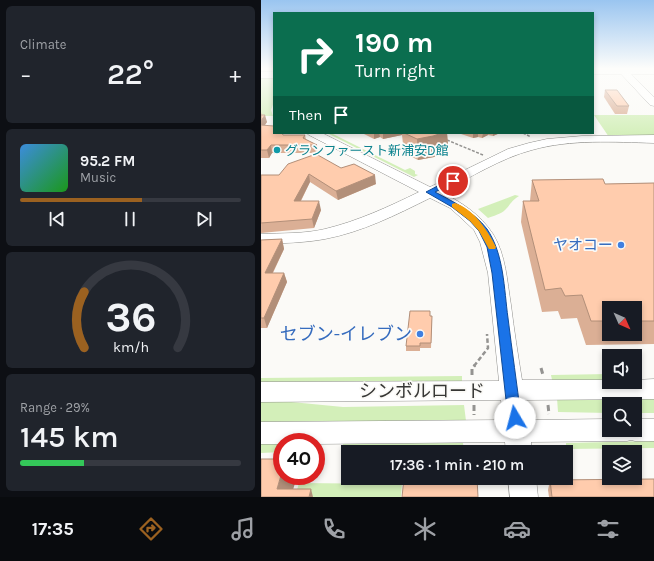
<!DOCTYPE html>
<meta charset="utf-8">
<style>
body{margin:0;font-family:Karla,"Noto Sans JP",sans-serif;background:#20242c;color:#f1f3f6;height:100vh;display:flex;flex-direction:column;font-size:15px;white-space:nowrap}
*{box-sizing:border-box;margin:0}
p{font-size:13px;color:#9ea1a6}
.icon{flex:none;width:22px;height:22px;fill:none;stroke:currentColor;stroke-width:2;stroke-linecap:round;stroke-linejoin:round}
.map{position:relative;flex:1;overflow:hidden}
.side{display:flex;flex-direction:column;gap:6px;padding:6px;background:#0d0f14;width:261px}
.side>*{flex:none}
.top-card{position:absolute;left:12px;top:12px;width:321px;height:122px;border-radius:0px;box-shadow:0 2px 6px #0003;background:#0b6e4f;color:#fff;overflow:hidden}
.needle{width:26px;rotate:135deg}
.controls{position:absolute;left:341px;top:301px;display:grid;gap:8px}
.controls a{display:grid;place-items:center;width:40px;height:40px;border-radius:0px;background:#171b24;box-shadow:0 2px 6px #0003;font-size:20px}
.speed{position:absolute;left:12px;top:433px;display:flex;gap:8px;font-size:20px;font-weight:700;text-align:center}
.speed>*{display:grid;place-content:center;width:52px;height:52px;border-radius:50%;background:#171b24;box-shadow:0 2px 6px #0003;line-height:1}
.speed .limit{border:6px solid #d22;background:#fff;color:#111}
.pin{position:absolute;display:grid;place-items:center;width:34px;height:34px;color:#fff;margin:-17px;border:2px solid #fff;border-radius:50%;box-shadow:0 1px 4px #0007}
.me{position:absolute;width:44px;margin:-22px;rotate:352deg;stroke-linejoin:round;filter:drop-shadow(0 0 3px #0008)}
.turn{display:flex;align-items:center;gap:14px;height:84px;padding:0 16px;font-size:18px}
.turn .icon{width:52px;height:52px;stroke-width:2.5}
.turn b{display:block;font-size:28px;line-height:34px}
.then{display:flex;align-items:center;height:38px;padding:0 16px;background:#0003;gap:8px;font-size:15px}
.big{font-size:30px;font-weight:600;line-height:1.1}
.side .card{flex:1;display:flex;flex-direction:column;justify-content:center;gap:6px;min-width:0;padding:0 14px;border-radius:6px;background:#20242c}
.side .dial{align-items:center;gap:0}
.dial svg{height:104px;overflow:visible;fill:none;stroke:#363941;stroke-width:7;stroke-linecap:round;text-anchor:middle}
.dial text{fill:#f1f3f6;stroke:none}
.song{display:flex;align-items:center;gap:12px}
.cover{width:48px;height:48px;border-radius:6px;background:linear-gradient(135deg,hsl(210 70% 55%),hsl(120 70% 35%))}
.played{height:4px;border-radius:2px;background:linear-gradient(90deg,#9b6120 55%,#363941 55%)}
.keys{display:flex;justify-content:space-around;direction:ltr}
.heat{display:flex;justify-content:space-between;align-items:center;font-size:22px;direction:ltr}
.charge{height:6px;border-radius:3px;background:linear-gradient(90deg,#34c759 29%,#363941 0)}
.trip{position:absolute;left:80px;top:445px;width:232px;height:40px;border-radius:0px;background:#171b24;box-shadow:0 2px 6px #0003;font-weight:600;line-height:40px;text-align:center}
.menu{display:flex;height:64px;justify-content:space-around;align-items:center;background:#090b0e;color:#9ea1a6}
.menu .icon{width:28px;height:28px}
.menu .active{color:#9b6120}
.menu b{font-size:18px;color:#f1f3f6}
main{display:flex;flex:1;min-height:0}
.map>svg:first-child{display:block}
</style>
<main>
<section class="side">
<div class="card"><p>Climate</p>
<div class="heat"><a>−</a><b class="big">22°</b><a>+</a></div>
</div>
<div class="card">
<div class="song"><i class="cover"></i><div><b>95.2 FM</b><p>Music</p></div></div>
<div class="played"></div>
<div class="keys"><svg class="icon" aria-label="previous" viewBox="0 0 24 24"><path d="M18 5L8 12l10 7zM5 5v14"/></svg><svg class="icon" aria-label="pause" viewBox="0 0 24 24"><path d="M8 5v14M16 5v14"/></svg><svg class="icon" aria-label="next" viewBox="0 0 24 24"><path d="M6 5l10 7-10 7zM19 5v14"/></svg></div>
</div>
<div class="card dial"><svg viewBox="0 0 100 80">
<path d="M14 69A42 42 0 1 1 86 69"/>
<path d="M14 69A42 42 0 0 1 14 26" stroke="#9b6120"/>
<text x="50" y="56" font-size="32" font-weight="700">36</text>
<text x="50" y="72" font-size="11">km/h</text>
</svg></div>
<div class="card"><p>Range · 29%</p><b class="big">145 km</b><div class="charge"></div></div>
</section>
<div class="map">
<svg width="393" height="497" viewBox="0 0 393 497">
<rect width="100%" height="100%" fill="#fbfaf7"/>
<g fill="#d3efb9">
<polygon points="0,78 13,78 13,102 10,110 12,116 0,116"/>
<polygon points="333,115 393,115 393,136 348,137"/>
<polygon points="66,133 73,133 72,134 144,170 149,168 154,171 154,174 157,175 153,177"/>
<path d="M254,195L258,196C251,200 249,205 244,210C240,214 232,216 227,218L217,209Z"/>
<polygon points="348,374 348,380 291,380 290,375"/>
<polygon points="201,376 201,381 0,383 0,378"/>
<polygon points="393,397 393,413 374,413 374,404 348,404 348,413 297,412 296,398"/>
<polygon points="10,400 82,407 203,405 205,421 0,424 0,401"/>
<polygon points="393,441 393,448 305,449 305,443"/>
<polygon points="202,443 203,451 81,452 82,444"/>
<polygon points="21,444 21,452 0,453 0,444"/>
<polygon points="38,483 141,484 140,497 34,497"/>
</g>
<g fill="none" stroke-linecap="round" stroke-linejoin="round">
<g stroke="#8f8f8c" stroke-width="1">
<g id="tertiary">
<polygon points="332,68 393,68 393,74 370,74 393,97 393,106 389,105 360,74 332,74"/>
<rect x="0" y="72" width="13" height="6"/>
<path d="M46,133H61L169,187L247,149L268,143L286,139L321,136L393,135V143C353,142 310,139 271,150C240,158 209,178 180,192C200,202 219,214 232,234C245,255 246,281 250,305C253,330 257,355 261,380H348V382H374V380L393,379V399L264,400L267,420L348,419V430H374V419H393V441H374L370,440L366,441L270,442L271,452H245L244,442L55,444V442H21V444H0V422L242,420L240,400L0,402V382L238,381L227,273L219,242L213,230L198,216L189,208L169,198C135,215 101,232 64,239C43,243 21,243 0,244V234C21,233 43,234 64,229C97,221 127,207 158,192L48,135Z"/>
<polygon points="247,478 275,478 277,497 249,497"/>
</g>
</g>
<polyline stroke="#949391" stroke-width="1" stroke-dasharray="2.5 1" stroke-linecap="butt" points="13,105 13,112"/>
<g stroke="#949391" stroke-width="1.5" stroke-dasharray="3 1.5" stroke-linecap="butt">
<polyline points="262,133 270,137"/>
<polyline points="186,140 222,155"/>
</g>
<polyline stroke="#949391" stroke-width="2.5" stroke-dasharray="4.5 2.5" stroke-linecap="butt" points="213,366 227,348 226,334"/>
<g stroke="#949391" stroke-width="3" stroke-dasharray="6 3" stroke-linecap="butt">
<polyline points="280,368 282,375"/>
<polyline points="211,375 211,369 214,365"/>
<polyline points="213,405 213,415"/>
<polyline points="287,405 288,414"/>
</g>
<use href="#tertiary" fill="#fff" fill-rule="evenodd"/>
</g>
<g fill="#dbaf95" fill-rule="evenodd">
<polygon points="344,90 368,106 366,114 354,114 343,97"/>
<polygon points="0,112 1,115 6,122 4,125 22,135 44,135 45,140 56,145 57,153 11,153 8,158 0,158"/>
<polygon points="101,133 186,133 187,145 184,146 184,152 173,157 157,160 143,153 141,135 122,139 119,137 113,139"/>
<polygon points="200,133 239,133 232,136 227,135 221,138 217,137 212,138 200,134"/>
<polygon points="80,168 115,184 77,200 49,182 40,201 60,210 53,228 0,233 0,175 18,175"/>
<path d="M271,180L344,184L393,183V344L325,345L316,318L300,319L297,311L281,312L260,222L262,201H269ZM348,308H374V334H348Z"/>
<polygon points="21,239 23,249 12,273 23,273 26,282 6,328 0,328 0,240"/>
<polygon points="169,311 169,316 171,321 170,348 159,348 159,351 145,351 145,346"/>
<polygon points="289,480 393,497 288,497 287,490"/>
</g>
<g fill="#b28f79">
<polygon points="4,115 6,122 0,130 0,121"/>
<polygon points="113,133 118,133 119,137 113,139"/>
<polygon points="122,133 141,133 141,135 122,139"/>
<polygon points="177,133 186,133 187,145 184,146 184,152 173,157 157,160 156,139"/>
<polygon points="212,133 217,133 217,137 212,138"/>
<polygon points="222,133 227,133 227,135 221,138"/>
<polygon points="232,133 239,133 232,136"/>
<polygon points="10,145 11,153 8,158 6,150"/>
<polygon points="48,174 49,182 35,210 33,201"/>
<polygon points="114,175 115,184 77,200 75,191"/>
<polygon points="58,201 60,210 53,228 51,219"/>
<polygon points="21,239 23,249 7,282 4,273"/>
<polygon points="23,273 26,282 6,328 3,318"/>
<polygon points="21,472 21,476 31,476 34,483 30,497 16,489"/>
<polygon points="50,489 52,497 48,497"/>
</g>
<g fill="#ffccad" stroke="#b28f79">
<polygon points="344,90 356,90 368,106 356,106"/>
<polygon points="0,115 4,115 0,121"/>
<polygon points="0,125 13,126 13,133 21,133 22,135 44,135 42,138 56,145 10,145 6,150 0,150"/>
<polygon points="143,133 181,133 172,136 156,139"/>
<polygon points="55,154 80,168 93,164 114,175 75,191 48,174 33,201 58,201 51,219 0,223 0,175 18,175 27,164"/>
<polygon points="342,179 344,184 393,183 393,321 374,321 374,308 348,308 348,321 330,321 321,295 304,296 300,288 284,290 262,201 278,201 271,180"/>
<polygon points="21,239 4,273 23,273 3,318 0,318 0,240"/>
<polygon points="149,311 169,311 169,316 171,316 170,343 159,343 159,346 145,346"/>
<polygon points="0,459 21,459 21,472 16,489 50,489 48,497 0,497"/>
<polygon points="143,478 216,478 217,497 141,497"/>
<polygon points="393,479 393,497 291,497 289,480"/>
</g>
<linearGradient id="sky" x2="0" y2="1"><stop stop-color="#9ac5f0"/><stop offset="0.5" stop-color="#fdfdfb"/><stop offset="1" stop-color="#fdfdfb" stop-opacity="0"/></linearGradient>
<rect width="393" height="137" fill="url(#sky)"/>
<path fill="#1a73e8" stroke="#114b97" d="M192,178L196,181L195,182L174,192C193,202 213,212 226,229C243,254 243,289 247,318C251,351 256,384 260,418L258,422L254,423L249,422L247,418L231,273L226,247L218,231L209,221L191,207L165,192Z"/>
<path fill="#f59e0b" d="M194,203C213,209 227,231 235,247L234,249H228L218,231L209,221L191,207V204Z"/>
<circle fill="#0f9aa8" stroke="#fbfaf7" stroke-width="1.5" cx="16" cy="150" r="4"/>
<g fill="#3f7fe0" stroke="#fbfaf7" stroke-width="1.5">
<circle cx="360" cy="245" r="4"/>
<circle cx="159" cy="334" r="4"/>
</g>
<g text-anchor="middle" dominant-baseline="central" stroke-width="3.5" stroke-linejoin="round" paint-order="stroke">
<g font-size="13" fill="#0d838f" stroke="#fbfaf7" text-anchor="start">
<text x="24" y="150">グランファースト新浦安D館</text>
</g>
<g font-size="15" fill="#366cbe" stroke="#fbfaf7" text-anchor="end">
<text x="352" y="245">ヤオコー</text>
</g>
<g font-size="18" fill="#366cbe" stroke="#fbfaf7" text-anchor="end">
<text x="151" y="334">セブン-イレブン</text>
</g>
<g font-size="18" fill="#373735" stroke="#fbfaf7">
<text x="161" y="391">シンボルロード</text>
</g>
</g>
</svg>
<div class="controls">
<a><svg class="needle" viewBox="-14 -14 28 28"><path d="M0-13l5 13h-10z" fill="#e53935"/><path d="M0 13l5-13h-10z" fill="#9ea1a6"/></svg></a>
<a><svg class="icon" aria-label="sound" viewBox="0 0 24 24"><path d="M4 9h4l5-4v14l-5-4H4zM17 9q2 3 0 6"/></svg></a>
<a><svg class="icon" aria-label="search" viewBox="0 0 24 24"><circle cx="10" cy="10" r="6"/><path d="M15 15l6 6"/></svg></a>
<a><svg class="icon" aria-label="layers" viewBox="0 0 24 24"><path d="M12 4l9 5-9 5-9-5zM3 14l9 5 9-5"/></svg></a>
</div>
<div class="speed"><div class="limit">40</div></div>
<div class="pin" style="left:192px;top:181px;background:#d93025"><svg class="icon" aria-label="arrive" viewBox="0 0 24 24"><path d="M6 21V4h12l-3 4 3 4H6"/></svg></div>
<svg class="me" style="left:254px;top:418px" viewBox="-20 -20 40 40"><circle r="19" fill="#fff"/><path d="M0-13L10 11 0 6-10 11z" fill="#1a73e8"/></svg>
<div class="trip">17:36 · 1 min · 210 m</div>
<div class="top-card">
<div class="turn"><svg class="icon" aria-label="right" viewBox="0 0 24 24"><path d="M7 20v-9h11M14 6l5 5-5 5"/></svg><div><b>190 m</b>Turn right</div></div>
<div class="then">Then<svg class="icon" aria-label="arrive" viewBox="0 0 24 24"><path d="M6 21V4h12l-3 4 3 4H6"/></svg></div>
</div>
</div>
</main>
<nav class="menu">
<b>17:35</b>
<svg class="icon active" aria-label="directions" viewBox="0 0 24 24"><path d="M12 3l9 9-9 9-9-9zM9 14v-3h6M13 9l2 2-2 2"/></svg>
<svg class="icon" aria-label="music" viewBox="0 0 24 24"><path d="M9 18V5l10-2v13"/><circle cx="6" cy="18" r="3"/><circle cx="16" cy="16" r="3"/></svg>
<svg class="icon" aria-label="phone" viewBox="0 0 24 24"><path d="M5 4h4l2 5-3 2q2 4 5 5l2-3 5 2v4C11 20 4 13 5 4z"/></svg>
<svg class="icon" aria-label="climate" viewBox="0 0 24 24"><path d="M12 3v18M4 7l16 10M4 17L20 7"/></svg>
<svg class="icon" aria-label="car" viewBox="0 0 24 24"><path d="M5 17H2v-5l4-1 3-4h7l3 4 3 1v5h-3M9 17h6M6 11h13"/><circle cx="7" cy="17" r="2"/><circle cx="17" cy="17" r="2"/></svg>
<svg class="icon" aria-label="filters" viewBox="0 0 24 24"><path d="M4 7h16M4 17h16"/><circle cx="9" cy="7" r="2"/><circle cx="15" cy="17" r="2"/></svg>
</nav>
